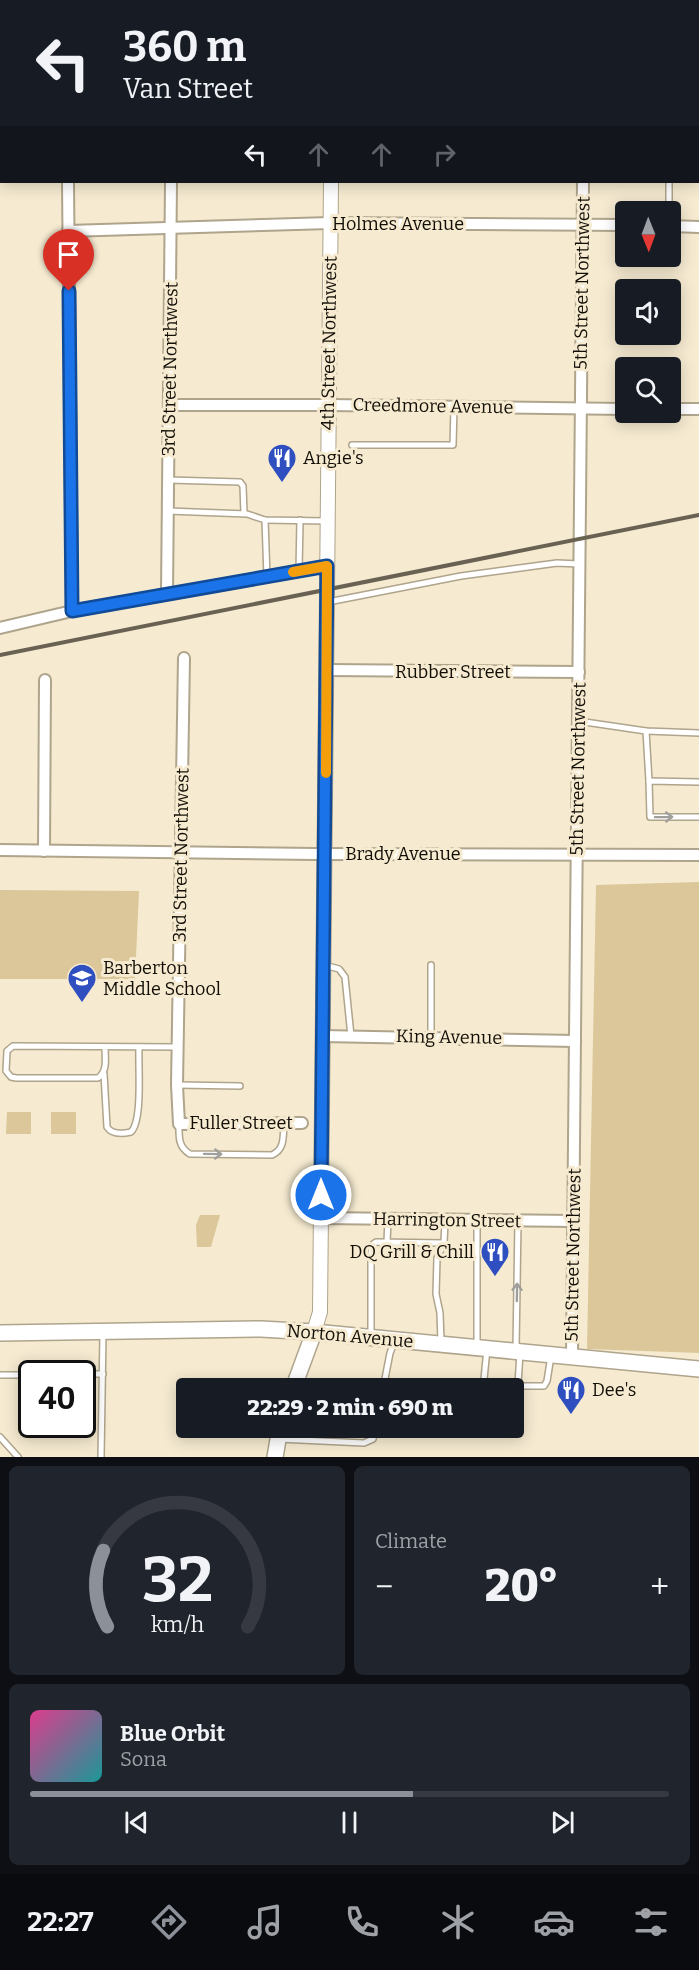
<!DOCTYPE html>
<meta charset="utf-8">
<style>
body{margin:0;font-family:Bitter,serif;background:#20242c;color:#f1f3f6;height:100vh;display:flex;flex-direction:column;font-size:22px;white-space:nowrap}
*{box-sizing:border-box;margin:0}
p{font-size:20px;color:#9ea1a6}
.icon{flex:none;width:33px;height:33px;fill:none;stroke:currentColor;stroke-width:2;stroke-linecap:round;stroke-linejoin:round}
.map{position:relative;height:1457px;overflow:hidden}
.side{display:flex;flex-direction:column;gap:9px;padding:9px;background:#0d0f14;flex:1}
.side>*{flex:none}
.banner{position:absolute;left:0px;top:0px;width:699px;height:183px;box-shadow:0 3px 15px #0003;background:#171b24;color:#f1f3f6;overflow:hidden}
.needle{width:39px;rotate:179deg}
.controls{position:absolute;left:615px;top:201px;display:grid;gap:12px}
.controls a{display:grid;place-items:center;width:66px;height:66px;border-radius:6px;background:#171b24;box-shadow:0 3px 15px #0003;font-size:30px}
.speed{position:absolute;left:18px;top:1360px;display:flex;gap:12px;font-size:30px;font-weight:700;text-align:center}
.speed>*{display:grid;place-content:center;width:78px;height:78px;border-radius:50%;background:#171b24;box-shadow:0 3px 15px #0003;line-height:1}
.speed .limit{border:3px solid #111;border-radius:9px;background:#fff;color:#111}
.pin{position:absolute;display:grid;place-items:center;width:51px;height:51px;color:#fff;margin:-62px -26px;border-radius:50% 50% 50% 0;rotate:-45deg;box-shadow:0 0 6px #0007}
.pin .icon{rotate:45deg}
.me{position:absolute;width:66px;margin:-33px;rotate:0deg;stroke-linejoin:round;filter:drop-shadow(0 0 4px #0008)}
.turn{display:flex;align-items:center;gap:21px;height:126px;padding:0 24px;font-size:27px}
.turn .icon{width:78px;height:78px;stroke-width:2.5}
.turn b{display:block;font-size:42px;line-height:51px}
.lanes{display:flex;align-items:center;height:57px;padding:0 24px;background:#0003;justify-content:center;gap:30px;direction:ltr}
.lanes .off{opacity:.35}
.big{font-size:45px;font-weight:800;line-height:1.1}
.side .card{flex:1;display:flex;flex-direction:column;justify-content:center;gap:9px;min-width:0;padding:0 21px;border-radius:9px;background:#20242c}
.side .dial{align-items:center;gap:0}
.dial svg{height:156px;overflow:visible;fill:none;stroke:#363941;stroke-width:7;stroke-linecap:round;text-anchor:middle}
.dial text{fill:#f1f3f6;stroke:none}
.song{display:flex;align-items:center;gap:18px}
.cover{width:72px;height:72px;border-radius:9px;background:linear-gradient(135deg,hsl(330 70% 55%),hsl(180 70% 35%))}
.played{height:6px;border-radius:3px;background:linear-gradient(90deg,#8c9099 60%,#363941 60%)}
.keys{display:flex;justify-content:space-around;direction:ltr}
.heat{display:flex;justify-content:space-between;align-items:center;font-size:33px;direction:ltr}
.side .tiles{flex:1;display:grid;gap:9px;grid-template-columns:1fr 1fr}
.card:last-child{grid-column:span 2}
.trip{position:absolute;left:176px;top:1378px;width:348px;height:60px;border-radius:6px;background:#171b24;box-shadow:0 3px 15px #0003;font-weight:800;line-height:60px;text-align:center}
.dock{display:flex;height:96px;justify-content:space-around;align-items:center;background:#090b0e;color:#9ea1a6}
.dock .icon{width:42px;height:42px}
.dock .selected{color:#8c9099}
.dock b{font-size:27px;color:#f1f3f6}
.map>svg:first-child{display:block}
</style>
<div class="map">
<svg width="699" height="1457" viewBox="0 0 699 1457">
<rect width="100%" height="100%" fill="#f6ebd1"/>
<g fill="#dbc799">
<polygon points="699,882 699,1353 587,1349 596,885"/>
<polygon points="0,890 139,891 135,979 0,979"/>
<polygon points="7,1112 31,1112 31,1134 6,1134"/>
<rect x="51" y="1112" width="25" height="22"/>
<polygon points="200,1215 220,1215 211,1247 197,1247 196,1225"/>
</g>
<g fill="none" stroke-linecap="round" stroke-linejoin="round">
<g stroke="#afa48c" stroke-width="8">
<g id="service">
<polyline points="33,0 33,2"/>
<polyline points="698,119 699,119"/>
<polyline points="698,162 699,162"/>
<polyline points="0,166 2,166"/>
<polyline points="669,212 669,182"/>
<polyline points="352,445 453,445 454,407"/>
<polyline points="168,480 240,482 243,486 244,513"/>
<polyline points="168,511 247,514 265,520 326,521"/>
<polyline points="265,520 267,577"/>
<polyline points="299,571 300,520"/>
<polyline points="328,602 461,576 557,563 579,564"/>
<polyline points="578,721 646,731 699,733"/>
<polyline points="646,731 649,781"/>
<polyline points="699,782 649,781 650,817 699,817"/>
<polyline points="324,965 339,969 345,977 351,1036"/>
<polyline points="431,1037 431,965"/>
<path d="M105,1047C105,1058 108,1071 98,1078H16L11,1077L6,1071L7,1051L13,1046L178,1047"/>
<path d="M104,1074L107,1127C112,1135 122,1134 131,1132C143,1120 138,1066 139,1047"/>
<polyline points="177,1085 240,1086"/>
<path d="M179,1124C179,1137 178,1147 190,1154L272,1155C285,1149 283,1137 284,1123"/>
<polyline points="387,1242 388,1219"/>
<polyline points="371,1336 371,1253 373,1244 376,1242 444,1243"/>
<polyline points="441,1342 440,1313 436,1294 437,1258 444,1243 445,1220"/>
<polyline points="477,1346 477,1220"/>
<polyline points="516,1349 518,1221"/>
<polyline points="520,1353 518,1384 521,1386 544,1386 547,1381 551,1356"/>
<polyline points="82,1374 103,1374"/>
<polyline points="0,1375 32,1375"/>
<polyline points="383,1389 390,1353 395,1341"/>
<polyline points="483,1389 487,1349"/>
<polyline points="0,1437 18,1457"/>
<polyline points="279,1439 364,1443 373,1439 375,1428"/>
<polyline points="101,1457 103,1333"/>
</g>
</g>
<g stroke="#afa48c" stroke-width="14">
<g id="minor">
<polyline points="173,0 173,2"/>
<polyline points="332,0 332,2"/>
<polyline points="585,2 585,0"/>
<polyline points="68,182 72,611"/>
<polyline points="670,226 699,227"/>
<polyline points="68,231 330,223 626,225"/>
<polyline points="169,405 329,405 626,409"/>
<polyline points="670,409 699,409"/>
<polyline points="167,593 171,182"/>
<polyline points="0,628 72,611 327,566"/>
<polyline points="184,658 177,1085 179,1124 302,1123"/>
<polyline points="327,670 579,672"/>
<polyline points="0,850 315,854 699,855"/>
<polyline points="44,851 45,680"/>
<polyline points="323,1036 575,1041"/>
<polyline points="321,1218 573,1221"/>
<polyline points="572,1356 583,182"/>
</g>
</g>
<g stroke="#afa48c" stroke-width="16">
<g id="tertiary">
<polyline points="0,40 2,40"/>
<polyline points="698,45 699,45"/>
<polyline points="314,1332 320,1312 331,182"/>
</g>
</g>
<g stroke="#afa48c" stroke-width="18">
<g id="secondary">
<polyline points="0,1333 261,1329 314,1332 699,1369"/>
<polyline points="293,1389 314,1332"/>
<polyline points="275,1457 280,1428"/>
</g>
</g>
<use href="#service" stroke="#fff" stroke-width="5"/>
<use href="#minor" stroke="#fff" stroke-width="10"/>
<use href="#tertiary" stroke="#fff" stroke-width="14"/>
<use href="#secondary" stroke="#fff" stroke-width="15"/>
<polyline stroke="#696253" stroke-width="4" points="0,655 699,515"/>
</g>
<defs><path id="oneway-shaft" d="M-6 0H5M1.5-3L5.5 0L1.5 3" fill="none" stroke-width="1.6" stroke-linecap="round" stroke-linejoin="round" transform="scale(1.5)"/></defs>
<g stroke="#a09f9b">
<use href="#oneway-shaft" transform="translate(664 817) rotate(-1)"/>
<use href="#oneway-shaft" transform="translate(213 1154) rotate(1)"/>
<use href="#oneway-shaft" transform="translate(517 1292) rotate(-89)"/>
</g>
<g fill="none" stroke-linecap="round" stroke-linejoin="round">
<g stroke="#114b97" stroke-width="15">
<polyline id="route" points="69,291 72,611 327,566 321,1195"/>
</g>
<use href="#route" stroke="#1a73e8" stroke-width="10"/>
<polyline stroke="#f59e0b" stroke-width="10" points="293,572 327,566 326,773"/>
</g>
<defs>
<g id="restaurant-pin" transform="scale(1.5)"><path d="M0 17L-7.5 6A9.5 9.5 0 1 1 7.5 6Z" fill="#2f4fc0" stroke="#f6ebd1"/><path d="M-5-6h1v4h1v-4h1v4h1v-4h1v5L-1.5 .5V6h-2V.5L-5-1ZM5-6V6H3V1.5H1.5Q1.5-4 5-6Z" fill="#fff"/></g>
<g id="school-pin" transform="scale(1.5)"><path d="M0 17L-7.5 6A9.5 9.5 0 1 1 7.5 6Z" fill="#2f4fc0" stroke="#f6ebd1"/><path d="M0-5L7-2L0 1L-7-2ZM-4 1L0 2.5L4 1V4Q0 6-4 4Z" fill="#fff"/></g>
</defs>
<g fill-rule="evenodd">
<use href="#restaurant-pin" x="282" y="458"/>
<use href="#school-pin" x="82" y="978"/>
<use href="#restaurant-pin" x="495" y="1252"/>
<use href="#restaurant-pin" x="571" y="1390"/>
</g>
<g text-anchor="middle" dominant-baseline="central" stroke-width="6" stroke-linejoin="round" paint-order="stroke">
<g font-size="18" fill="#120e06" stroke="#f6ebd1">
<text x="398" y="224">Holmes Avenue</text>
<text transform="translate(582 283) rotate(-89)">5th Street Northwest</text>
<text transform="translate(329 343) rotate(-89)">4th Street Northwest</text>
<text transform="translate(170 369) rotate(-89)">3rd Street Northwest</text>
<text transform="translate(433 406) rotate(1)">Creedmore Avenue</text>
<text x="453" y="672">Rubber Street</text>
<text transform="translate(578 769) rotate(-89)">5th Street Northwest</text>
<text x="403" y="854">Brady Avenue</text>
<text transform="translate(181 855) rotate(-89)">3rd Street Northwest</text>
<text transform="translate(449 1037) rotate(1)">King Avenue</text>
<text x="241" y="1123">Fuller Street</text>
<text transform="translate(447 1220) rotate(1)">Harrington Street</text>
<text transform="translate(573 1255) rotate(-89)">5th Street Northwest</text>
<text transform="translate(350 1336) rotate(5)">Norton Avenue</text>
</g>
<g font-size="18" fill="#120e06" stroke="#f6ebd1" text-anchor="start">
<text x="303" y="458">Angie's</text>
<text x="103" y="968">Barberton<tspan x="103" dy="21">Middle School</tspan></text>
<text x="474" y="1252" text-anchor="end">DQ Grill &amp; Chill</text>
<text x="592" y="1390">Dee's</text>
</g>
</g>
</svg>
<div class="controls">
<a><svg class="needle" viewBox="-14 -14 28 28"><path d="M0-13l5 13h-10z" fill="#e53935"/><path d="M0 13l5-13h-10z" fill="#9ea1a6"/></svg></a>
<a><svg class="icon" aria-label="sound" viewBox="0 0 24 24"><path d="M4 9h4l5-4v14l-5-4H4zM17 9q2 3 0 6"/></svg></a>
<a><svg class="icon" aria-label="search" viewBox="0 0 24 24"><circle cx="10" cy="10" r="6"/><path d="M15 15l6 6"/></svg></a>
</div>
<div class="speed"><div class="limit">40</div></div>
<div class="pin" style="left:69px;top:291px;background:#d93025"><svg class="icon" aria-label="arrive" viewBox="0 0 24 24"><path d="M6 21V4h12l-3 4 3 4H6"/></svg></div>
<svg class="me" style="left:321px;top:1195px" viewBox="-20 -20 40 40"><circle r="17" fill="#1a73e8" stroke="#fff" stroke-width="3"/><path d="M0-11L8 9 0 5-8 9z" fill="#fff"/></svg>
<div class="trip">22:29 · 2 min · 690 m</div>
<div class="banner">
<div class="turn"><svg class="icon" aria-label="left" viewBox="0 0 24 24"><path d="M17 20v-9H6M10 6l-5 5 5 5"/></svg><div><b>360 m</b>Van Street</div></div>
<div class="lanes"><svg class="icon" aria-label="left" viewBox="0 0 24 24"><path d="M17 20v-9H6M10 6l-5 5 5 5"/></svg><svg class="icon off" aria-label="ahead" viewBox="0 0 24 24"><path d="M12 20V5M6 11l6-6 6 6"/></svg><svg class="icon off" aria-label="ahead" viewBox="0 0 24 24"><path d="M12 20V5M6 11l6-6 6 6"/></svg><svg class="icon off" aria-label="right" viewBox="0 0 24 24"><path d="M7 20v-9h11M14 6l5 5-5 5"/></svg></div>
</div>
</div>
<section class="side">
<div class="tiles">
<div class="card dial"><svg viewBox="0 0 100 80">
<path d="M14 69A42 42 0 1 1 86 69"/>
<path d="M14 69A42 42 0 0 1 12 30" stroke="#8c9099"/>
<text x="50" y="56" font-size="32" font-weight="700">32</text>
<text x="50" y="72" font-size="11">km/h</text>
</svg></div>
<div class="card"><p>Climate</p>
<div class="heat"><a>−</a><b class="big">20°</b><a>+</a></div>
</div>
<div class="card">
<div class="song"><i class="cover"></i><div><b>Blue Orbit</b><p>Sona</p></div></div>
<div class="played"></div>
<div class="keys"><svg class="icon" aria-label="previous" viewBox="0 0 24 24"><path d="M18 5L8 12l10 7zM5 5v14"/></svg><svg class="icon" aria-label="pause" viewBox="0 0 24 24"><path d="M8 5v14M16 5v14"/></svg><svg class="icon" aria-label="next" viewBox="0 0 24 24"><path d="M6 5l10 7-10 7zM19 5v14"/></svg></div>
</div>
</div>
</section>
<nav class="dock">
<b>22:27</b>
<svg class="icon selected" aria-label="directions" viewBox="0 0 24 24"><path d="M12 3l9 9-9 9-9-9zM9 14v-3h6M13 9l2 2-2 2"/></svg>
<svg class="icon" aria-label="music" viewBox="0 0 24 24"><path d="M9 18V5l10-2v13"/><circle cx="6" cy="18" r="3"/><circle cx="16" cy="16" r="3"/></svg>
<svg class="icon" aria-label="phone" viewBox="0 0 24 24"><path d="M5 4h4l2 5-3 2q2 4 5 5l2-3 5 2v4C11 20 4 13 5 4z"/></svg>
<svg class="icon" aria-label="climate" viewBox="0 0 24 24"><path d="M12 3v18M4 7l16 10M4 17L20 7"/></svg>
<svg class="icon" aria-label="car" viewBox="0 0 24 24"><path d="M5 17H2v-5l4-1 3-4h7l3 4 3 1v5h-3M9 17h6M6 11h13"/><circle cx="7" cy="17" r="2"/><circle cx="17" cy="17" r="2"/></svg>
<svg class="icon" aria-label="filters" viewBox="0 0 24 24"><path d="M4 7h16M4 17h16"/><circle cx="9" cy="7" r="2"/><circle cx="15" cy="17" r="2"/></svg>
</nav>
